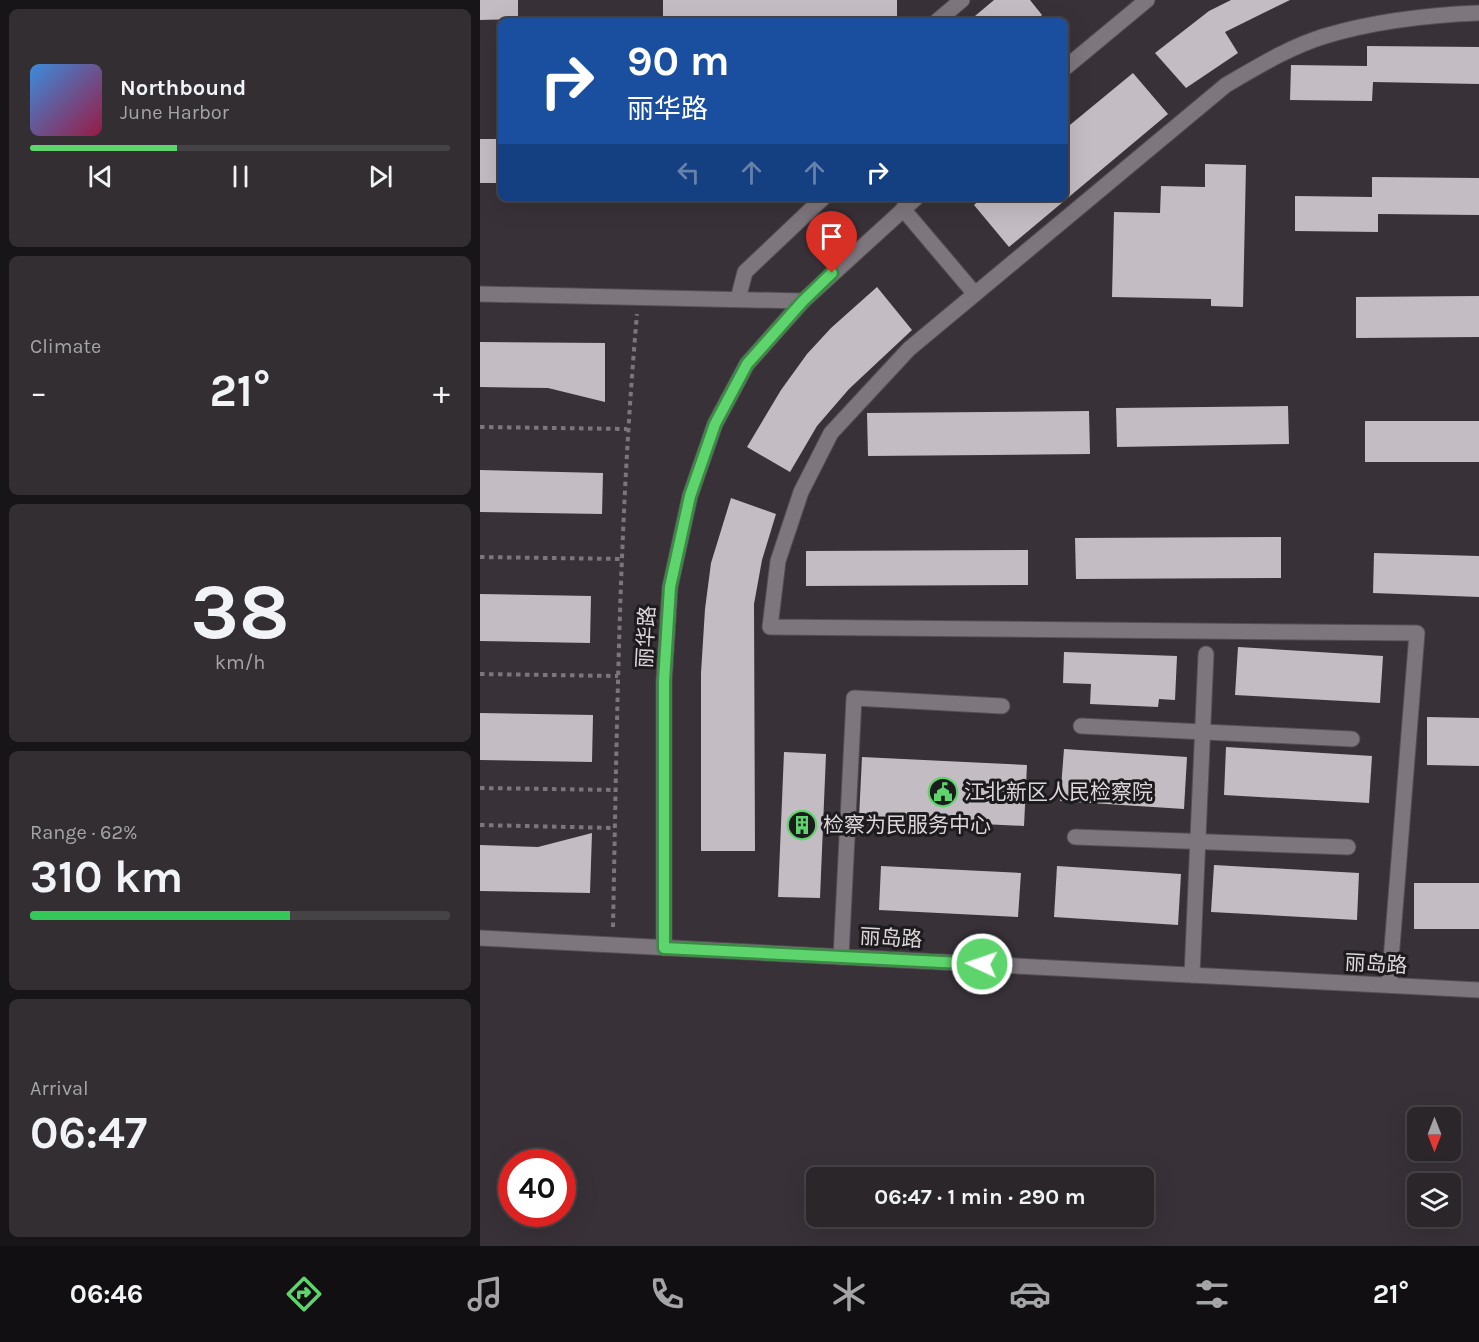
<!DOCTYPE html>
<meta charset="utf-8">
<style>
body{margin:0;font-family:Karla,"Noto Sans SC",sans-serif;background:#322e32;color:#f1f3f6;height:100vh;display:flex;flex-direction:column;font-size:22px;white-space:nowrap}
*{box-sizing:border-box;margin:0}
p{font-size:20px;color:#a5a5a8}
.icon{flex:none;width:33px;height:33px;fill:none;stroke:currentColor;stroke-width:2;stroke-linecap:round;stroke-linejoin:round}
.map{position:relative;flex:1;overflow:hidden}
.side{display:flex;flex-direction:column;gap:9px;padding:9px;background:#171517;width:480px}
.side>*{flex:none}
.guide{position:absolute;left:18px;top:18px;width:570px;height:183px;border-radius:9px;box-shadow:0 6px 24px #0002,0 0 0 2px #464347;background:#1a4fa0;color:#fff;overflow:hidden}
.needle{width:39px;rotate:180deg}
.fabs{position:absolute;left:927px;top:1107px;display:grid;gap:12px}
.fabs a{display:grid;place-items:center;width:54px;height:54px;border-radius:9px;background:#2a262a;box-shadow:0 6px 24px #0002,0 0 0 2px #464347;font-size:30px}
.speed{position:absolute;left:18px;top:1149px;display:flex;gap:12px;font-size:30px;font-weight:700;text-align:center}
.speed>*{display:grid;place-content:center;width:78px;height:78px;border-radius:50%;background:#2a262a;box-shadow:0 6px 24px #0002,0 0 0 2px #464347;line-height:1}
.speed .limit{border:9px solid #d22;background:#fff;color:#111}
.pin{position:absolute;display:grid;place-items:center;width:51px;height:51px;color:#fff;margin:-62px -26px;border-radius:50% 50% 50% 0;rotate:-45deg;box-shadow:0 0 6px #0007}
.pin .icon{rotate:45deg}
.me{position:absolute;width:66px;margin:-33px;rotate:273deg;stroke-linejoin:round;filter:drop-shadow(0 0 4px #0008)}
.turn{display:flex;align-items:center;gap:21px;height:126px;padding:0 30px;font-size:27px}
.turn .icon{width:78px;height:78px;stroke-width:2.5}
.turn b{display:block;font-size:42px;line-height:51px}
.lanes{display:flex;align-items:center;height:57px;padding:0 30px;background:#0003;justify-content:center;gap:30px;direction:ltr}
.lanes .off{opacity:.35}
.big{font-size:45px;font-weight:700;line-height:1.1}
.side .tile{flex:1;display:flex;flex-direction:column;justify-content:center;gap:9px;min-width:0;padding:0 21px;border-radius:9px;background:#322e32}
.side .dial{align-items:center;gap:0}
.dial b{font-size:78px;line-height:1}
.song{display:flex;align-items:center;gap:18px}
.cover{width:72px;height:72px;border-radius:9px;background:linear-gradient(135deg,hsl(210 70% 55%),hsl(340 70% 35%))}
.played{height:6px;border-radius:3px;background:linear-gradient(90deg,#5dd56c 35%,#464347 35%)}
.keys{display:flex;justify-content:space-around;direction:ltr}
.heat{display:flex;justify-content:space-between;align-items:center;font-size:33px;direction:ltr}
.charge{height:9px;border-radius:4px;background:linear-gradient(90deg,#34c759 62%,#464347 0)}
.trip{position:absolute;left:326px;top:1167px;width:348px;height:60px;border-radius:9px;background:#2a262a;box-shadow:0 6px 24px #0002,0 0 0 2px #464347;font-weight:700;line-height:60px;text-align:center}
.tab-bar{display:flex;height:96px;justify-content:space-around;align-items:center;background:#110f11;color:#a5a5a8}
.tab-bar .icon{width:42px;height:42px}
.tab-bar .on{color:#5dd56c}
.tab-bar b{font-size:27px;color:#f1f3f6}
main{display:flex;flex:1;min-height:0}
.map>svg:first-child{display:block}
</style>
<main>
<section class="side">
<div class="tile">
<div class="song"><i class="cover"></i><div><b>Northbound</b><p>June Harbor</p></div></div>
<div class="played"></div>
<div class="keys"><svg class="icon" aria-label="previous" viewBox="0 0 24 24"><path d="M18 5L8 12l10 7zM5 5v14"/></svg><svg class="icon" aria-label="pause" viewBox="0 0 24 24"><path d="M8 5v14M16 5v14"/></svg><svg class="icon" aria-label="next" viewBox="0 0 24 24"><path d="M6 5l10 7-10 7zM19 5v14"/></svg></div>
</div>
<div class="tile"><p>Climate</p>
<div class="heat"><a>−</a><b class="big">21°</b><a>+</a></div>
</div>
<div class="tile dial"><b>38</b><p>km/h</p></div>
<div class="tile"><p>Range · 62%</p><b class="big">310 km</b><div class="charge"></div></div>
<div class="tile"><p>Arrival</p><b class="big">06:47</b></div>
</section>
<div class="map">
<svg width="999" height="1246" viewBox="0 0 999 1246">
<rect width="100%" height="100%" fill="#383238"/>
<g fill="#c3bcc3">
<polygon points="0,0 38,0 38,19 0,20"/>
<rect x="183" y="0" width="234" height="21"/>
<polygon points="514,0 550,0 562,15 555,21 489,21"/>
<polygon points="751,0 810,0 745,32 758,53 706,88 675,53 729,11"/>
<polygon points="887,46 999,47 999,84 893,82 892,101 810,100 811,65 887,66"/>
<polygon points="653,73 688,114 529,247 494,205 502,198 585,198 585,129"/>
<rect x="0" y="139" width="21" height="44"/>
<polygon points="725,164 766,165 763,307 731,306 731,299 632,297 634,212 680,213 681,186 725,187"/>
<polygon points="892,177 999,178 999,215 898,214 898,232 815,231 815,196 892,197"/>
<polygon points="397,287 432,330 369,389 337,426 310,472 267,447 301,390 327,354 351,328"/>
<polygon points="999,296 999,337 876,338 876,297"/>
<polygon points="0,342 125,343 125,402 68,388 0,387"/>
<polygon points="808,406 809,444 637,447 636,408"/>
<polygon points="609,411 610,454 388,456 387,413"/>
<rect x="885" y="421" width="114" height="41"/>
<polygon points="0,470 123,473 122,514 0,512"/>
<polygon points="251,498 296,514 282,560 274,604 275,851 221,851 221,673 225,609 231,563"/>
<polygon points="801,537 801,578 596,579 595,538"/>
<polygon points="548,550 548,585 326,586 326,551"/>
<polygon points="894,553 999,556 999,597 893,593"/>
<polygon points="0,594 111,596 110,643 0,641"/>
<polygon points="758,647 903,656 900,703 755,695"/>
<polygon points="584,652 697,656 695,700 679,699 678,707 610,704 611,684 583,683"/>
<polygon points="0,713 113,715 112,762 0,760"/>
<polygon points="947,717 999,718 999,766 947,765"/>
<polygon points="746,747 892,756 889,803 744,795"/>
<polygon points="584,749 707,757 704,809 580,801"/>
<polygon points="304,752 346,754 340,898 298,897"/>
<polygon points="382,757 547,765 544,826 379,818"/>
<polygon points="112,833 110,893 0,891 0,845 58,847"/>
<polygon points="734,865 879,873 877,920 731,912"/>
<polygon points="401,866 541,873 538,917 399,910"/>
<polygon points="577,866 701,874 698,925 574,917"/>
<rect x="934" y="883" width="65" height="46"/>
</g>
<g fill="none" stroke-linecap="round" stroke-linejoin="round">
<g stroke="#544f54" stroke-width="17">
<g id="minor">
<polyline points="457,21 482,0"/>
<polyline points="585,68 667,0"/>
<polyline points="423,209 495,294"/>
<polyline points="0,294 323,301"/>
<polyline points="258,299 265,272 343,198"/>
<polyline points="601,726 872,739"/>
<polyline points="595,837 868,847"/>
<polyline points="0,938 999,990"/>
<polyline points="184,948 184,681 190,587 210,496 235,424 267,364 323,301 436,198"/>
<polyline points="361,957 374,698 522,706"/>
<polyline points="712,975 726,654"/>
<path d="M909,985L937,633L290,627L298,561L321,492L351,433L429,349L746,85C777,67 809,47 845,36C895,21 947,15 999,13"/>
</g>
</g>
<g stroke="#7b767b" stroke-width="4" stroke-dasharray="4.5 4.5" stroke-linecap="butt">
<polyline points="0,427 147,429"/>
<polyline points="0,557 140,559"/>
<polyline points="0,674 138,676"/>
<polyline points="0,788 136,790"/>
<polyline points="0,825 135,828"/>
<path d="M133,927C137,723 139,519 157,314"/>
</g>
<use href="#minor" stroke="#7d767d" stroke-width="15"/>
</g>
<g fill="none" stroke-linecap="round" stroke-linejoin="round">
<g stroke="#3c8a46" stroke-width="15">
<polyline id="route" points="352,273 323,301 267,364 235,424 210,496 190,587 184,681 184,948 502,964"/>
</g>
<use href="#route" stroke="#5dd56c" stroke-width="10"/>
</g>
<defs>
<g id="civic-ring" transform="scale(1.5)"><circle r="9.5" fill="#1e1b1e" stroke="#5dd56c" stroke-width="1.5"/><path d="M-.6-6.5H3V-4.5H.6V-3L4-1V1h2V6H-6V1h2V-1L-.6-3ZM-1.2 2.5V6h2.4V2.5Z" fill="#5dd56c"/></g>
<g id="building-ring" transform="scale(1.5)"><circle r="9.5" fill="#1e1b1e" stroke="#5dd56c" stroke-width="1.5"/><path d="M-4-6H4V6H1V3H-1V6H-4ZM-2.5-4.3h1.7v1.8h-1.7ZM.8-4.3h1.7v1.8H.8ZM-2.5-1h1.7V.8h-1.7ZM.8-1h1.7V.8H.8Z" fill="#5dd56c"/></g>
</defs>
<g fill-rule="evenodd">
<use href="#civic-ring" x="463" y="792"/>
<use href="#building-ring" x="322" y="825"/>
</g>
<g text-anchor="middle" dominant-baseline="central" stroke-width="6" stroke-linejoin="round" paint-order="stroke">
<g font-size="21" fill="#dbd7db" stroke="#1e1b1e">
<text transform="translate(166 637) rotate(-87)">丽华路</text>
<text transform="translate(411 938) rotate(3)">丽岛路</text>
<text transform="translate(896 964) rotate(3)">丽岛路</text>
</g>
<g font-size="21" fill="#dbd7db" stroke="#1e1b1e" text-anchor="start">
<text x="484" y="792">江北新区人民检察院</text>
<text x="343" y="825">检察为民服务中心</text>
</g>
</g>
</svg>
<div class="fabs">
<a><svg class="needle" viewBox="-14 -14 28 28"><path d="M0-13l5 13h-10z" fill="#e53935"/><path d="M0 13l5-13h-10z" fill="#a5a5a8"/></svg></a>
<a><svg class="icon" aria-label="layers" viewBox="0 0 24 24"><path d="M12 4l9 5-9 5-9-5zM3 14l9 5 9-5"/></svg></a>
</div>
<div class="speed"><div class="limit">40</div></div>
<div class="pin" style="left:352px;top:273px;background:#d93025"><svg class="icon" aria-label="arrive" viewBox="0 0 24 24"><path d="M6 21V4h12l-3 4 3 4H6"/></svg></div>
<svg class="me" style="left:502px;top:964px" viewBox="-20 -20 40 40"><circle r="17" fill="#5dd56c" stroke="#fff" stroke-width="3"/><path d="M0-11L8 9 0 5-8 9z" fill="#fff"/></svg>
<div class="trip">06:47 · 1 min · 290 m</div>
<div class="guide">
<div class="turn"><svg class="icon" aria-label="right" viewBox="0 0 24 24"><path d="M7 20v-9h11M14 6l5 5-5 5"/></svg><div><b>90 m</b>丽华路</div></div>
<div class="lanes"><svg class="icon off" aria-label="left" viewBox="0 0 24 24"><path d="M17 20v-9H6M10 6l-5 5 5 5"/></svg><svg class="icon off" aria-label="ahead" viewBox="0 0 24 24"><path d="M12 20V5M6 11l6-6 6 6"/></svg><svg class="icon off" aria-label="ahead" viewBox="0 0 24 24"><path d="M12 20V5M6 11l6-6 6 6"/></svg><svg class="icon" aria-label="right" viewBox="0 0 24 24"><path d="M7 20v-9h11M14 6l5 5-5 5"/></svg></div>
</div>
</div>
</main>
<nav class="tab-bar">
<b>06:46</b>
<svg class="icon on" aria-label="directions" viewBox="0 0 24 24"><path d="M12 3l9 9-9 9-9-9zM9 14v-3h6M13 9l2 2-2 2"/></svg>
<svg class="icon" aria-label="music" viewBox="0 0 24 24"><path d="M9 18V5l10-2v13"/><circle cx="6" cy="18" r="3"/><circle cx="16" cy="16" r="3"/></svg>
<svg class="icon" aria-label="phone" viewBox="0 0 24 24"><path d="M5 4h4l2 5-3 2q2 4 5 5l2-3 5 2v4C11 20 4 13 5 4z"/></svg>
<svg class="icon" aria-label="climate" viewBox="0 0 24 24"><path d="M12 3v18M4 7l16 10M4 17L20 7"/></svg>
<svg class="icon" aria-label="car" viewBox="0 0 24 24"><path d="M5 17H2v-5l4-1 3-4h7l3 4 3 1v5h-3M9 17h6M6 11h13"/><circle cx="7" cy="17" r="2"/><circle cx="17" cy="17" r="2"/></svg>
<svg class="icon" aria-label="filters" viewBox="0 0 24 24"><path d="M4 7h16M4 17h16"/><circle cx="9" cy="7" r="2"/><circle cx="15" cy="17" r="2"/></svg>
<b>21°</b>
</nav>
